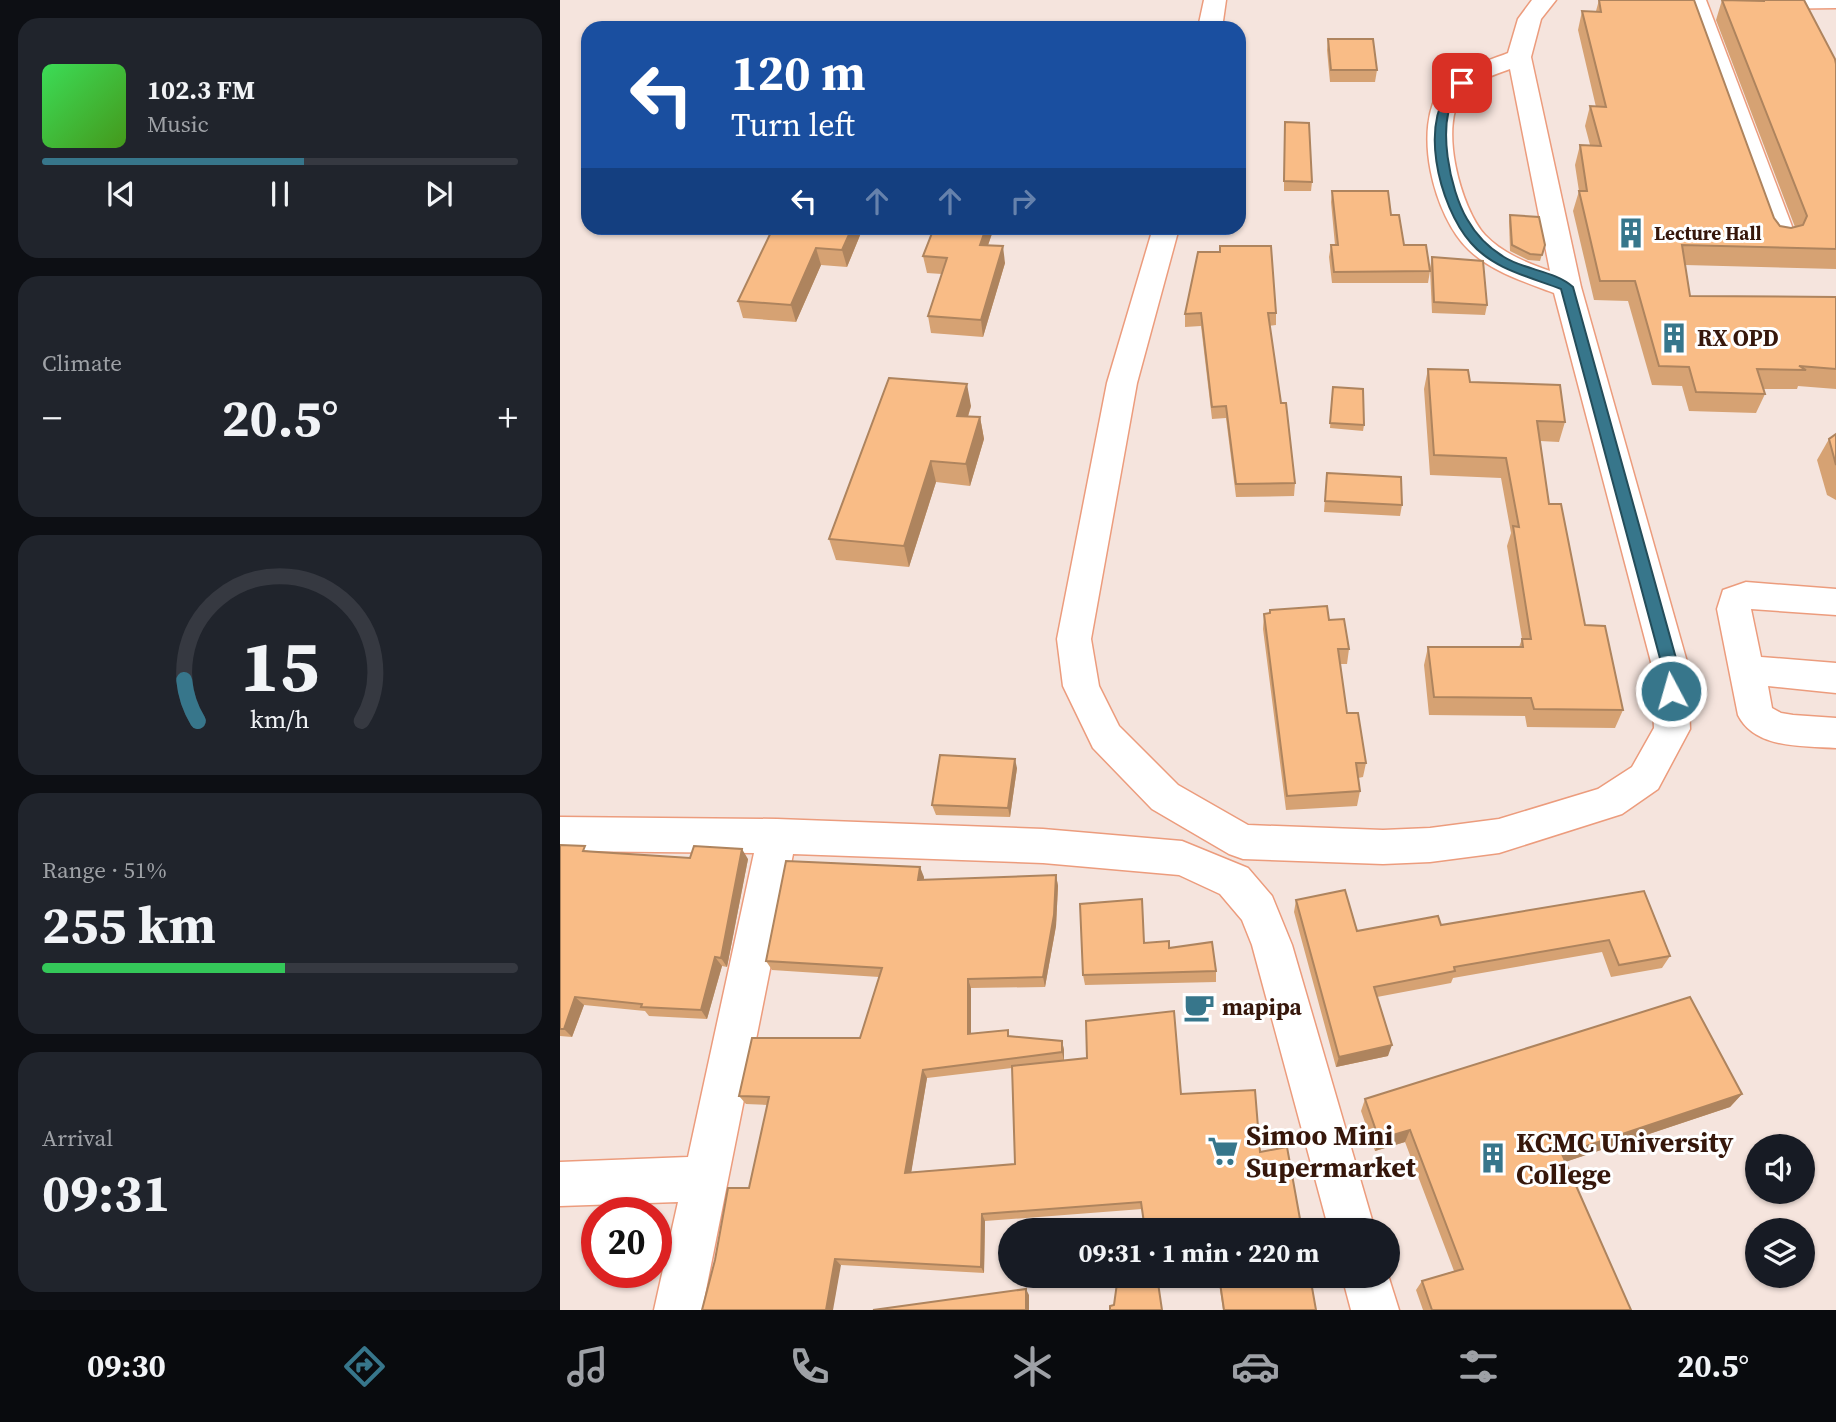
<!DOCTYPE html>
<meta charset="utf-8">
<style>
body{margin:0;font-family:"Source Serif 4",serif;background:#20242c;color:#f1f3f6;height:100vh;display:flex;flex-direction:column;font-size:26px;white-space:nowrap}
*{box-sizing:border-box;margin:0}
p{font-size:23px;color:#9ea1a6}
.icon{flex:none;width:38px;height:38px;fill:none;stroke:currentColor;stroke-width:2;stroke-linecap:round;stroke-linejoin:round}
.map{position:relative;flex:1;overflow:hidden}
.details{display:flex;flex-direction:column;gap:18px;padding:18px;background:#0d0f14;width:560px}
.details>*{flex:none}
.guide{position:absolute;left:21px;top:21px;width:665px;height:214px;border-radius:21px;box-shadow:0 2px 5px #0004;background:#1a4fa0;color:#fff;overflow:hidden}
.tools{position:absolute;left:1185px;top:1134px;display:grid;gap:14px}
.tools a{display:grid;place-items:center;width:70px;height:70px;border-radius:50%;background:#171b24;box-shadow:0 2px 5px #0004;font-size:35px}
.speed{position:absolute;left:21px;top:1197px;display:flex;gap:14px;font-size:35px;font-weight:700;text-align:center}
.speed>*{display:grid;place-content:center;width:91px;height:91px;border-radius:50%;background:#171b24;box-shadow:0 2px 5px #0004;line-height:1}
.speed .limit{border:10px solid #d22;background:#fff;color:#111}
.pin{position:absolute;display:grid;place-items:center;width:60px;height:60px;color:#fff;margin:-30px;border-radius:14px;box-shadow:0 4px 10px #0006}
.me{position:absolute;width:77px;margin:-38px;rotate:354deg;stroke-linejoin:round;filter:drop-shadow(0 0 5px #0008)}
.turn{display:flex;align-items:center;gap:24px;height:147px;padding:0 35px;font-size:32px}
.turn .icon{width:91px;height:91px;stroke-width:2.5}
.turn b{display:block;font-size:49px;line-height:60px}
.lanes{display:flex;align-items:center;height:66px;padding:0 35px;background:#0003;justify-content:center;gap:35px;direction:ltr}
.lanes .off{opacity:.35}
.big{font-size:52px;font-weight:700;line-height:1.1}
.details .tile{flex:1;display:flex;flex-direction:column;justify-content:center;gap:10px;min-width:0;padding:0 24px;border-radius:21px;background:#20242c}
.details .dial{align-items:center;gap:0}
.dial svg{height:182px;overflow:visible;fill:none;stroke:#363941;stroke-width:7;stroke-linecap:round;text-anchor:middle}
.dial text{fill:#f1f3f6;stroke:none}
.song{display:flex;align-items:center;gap:21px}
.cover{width:84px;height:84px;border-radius:10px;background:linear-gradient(135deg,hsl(130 70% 55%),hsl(100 70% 35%))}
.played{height:7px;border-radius:4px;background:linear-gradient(90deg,#37768b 55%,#363941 55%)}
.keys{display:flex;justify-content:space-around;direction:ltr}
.heat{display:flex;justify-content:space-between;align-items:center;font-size:38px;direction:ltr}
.charge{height:10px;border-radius:5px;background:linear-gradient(90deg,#34c759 51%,#363941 0)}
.trip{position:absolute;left:438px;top:1218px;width:402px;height:70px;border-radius:35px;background:#171b24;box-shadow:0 2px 5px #0004;font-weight:700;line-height:70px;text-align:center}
.tab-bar{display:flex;height:112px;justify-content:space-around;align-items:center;background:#090b0e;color:#9ea1a6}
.tab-bar .icon{width:49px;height:49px}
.tab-bar .selected{color:#37768b}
.tab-bar b{font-size:32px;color:#f1f3f6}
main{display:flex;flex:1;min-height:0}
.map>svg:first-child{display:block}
</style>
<main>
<section class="details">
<div class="tile">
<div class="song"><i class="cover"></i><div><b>102.3 FM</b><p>Music</p></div></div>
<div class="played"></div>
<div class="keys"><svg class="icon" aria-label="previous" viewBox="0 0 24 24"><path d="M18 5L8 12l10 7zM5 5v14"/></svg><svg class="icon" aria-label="pause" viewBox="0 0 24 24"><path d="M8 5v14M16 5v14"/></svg><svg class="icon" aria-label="next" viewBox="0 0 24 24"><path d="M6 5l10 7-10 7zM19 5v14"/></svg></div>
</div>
<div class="tile"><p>Climate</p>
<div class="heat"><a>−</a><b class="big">20.5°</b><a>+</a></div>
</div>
<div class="tile dial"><svg viewBox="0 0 100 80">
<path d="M14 69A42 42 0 1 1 86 69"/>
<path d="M14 69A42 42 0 0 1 8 51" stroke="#37768b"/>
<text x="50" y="56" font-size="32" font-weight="700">15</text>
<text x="50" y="72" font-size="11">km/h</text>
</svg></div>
<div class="tile"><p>Range · 51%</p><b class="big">255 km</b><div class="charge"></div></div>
<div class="tile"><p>Arrival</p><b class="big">09:31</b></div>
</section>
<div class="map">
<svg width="1276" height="1310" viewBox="0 0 1276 1310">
<rect width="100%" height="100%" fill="#f5e4dd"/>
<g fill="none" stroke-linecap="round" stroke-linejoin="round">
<g stroke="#ec9c7d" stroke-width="3">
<g id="minor">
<polygon points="644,0 666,0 662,28 638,28"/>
<path d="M972,0H996L981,19L971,57L1021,287L1127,662L1130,729L1098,789L1062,814L939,853L870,862L823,864L683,859L669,854L592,809L533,748L503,686L497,639L547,383L593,228H619L577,383L531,639L539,686L559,726L618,785L688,825L823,830L870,828L939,819L1038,789L1072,767L1094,728L1091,662L994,293C965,282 932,272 909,250C874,217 851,127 882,87C898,68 926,62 948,53L958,19ZM950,69L990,271C967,263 942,253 925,235C901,209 878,125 903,94C914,81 934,75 950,69Z"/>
<polygon points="1124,0 1146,0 1236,237 1232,243 1222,245 1212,243 1208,237"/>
<polygon points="1189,0 1276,0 1276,8 1199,9 1191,7"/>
<path d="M1186,582L1276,589V615L1191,609L1201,657L1276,663V693L1208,686L1212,708L1221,713L1233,715L1276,718V748C1243,746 1195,749 1178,715L1157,609L1163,590Z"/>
<polygon points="0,817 217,819 483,829 622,841 688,868 712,896 732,945 815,1230 769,1230 692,945 682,920 660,894 619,875 483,863 233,854 142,1310 94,1310 118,1202 0,1206 0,1162 128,1157 194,853 0,851"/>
<polygon points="828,1275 839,1310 791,1310 782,1276"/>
</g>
</g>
<use href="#minor" fill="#fff" fill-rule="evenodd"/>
</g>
<g fill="#d6a273" fill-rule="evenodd">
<polygon points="1039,0 1134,0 1214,218 1220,226 1231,228 1235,227 1156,20 1162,0 1197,1 1197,0 1244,0 1276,64 1276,269 1125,265 1130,296 1276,297 1276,389 1238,386 1237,389 1204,389 1205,394 1196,413 1129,411 1122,386 1092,385 1068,301 1034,300 1013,211 1019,191 1015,165 1020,145 1030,145 1025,126 1030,106 1036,107 1018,30 1022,11 1036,11"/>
<polygon points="768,39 817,70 815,82 770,82 767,50"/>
<polygon points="724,132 752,182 751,191 724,191"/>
<polygon points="772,191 831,215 844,245 870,271 868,283 772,283 769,257 771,245 775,245 771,202"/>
<polygon points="950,215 985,245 980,261 968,260 950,251 949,221"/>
<polygon points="213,228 303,228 287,267 261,265 236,322 183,318 178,301"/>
<polygon points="374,228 434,228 428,245 445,263 423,337 371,333 368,316 382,274 367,273 363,256"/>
<polygon points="872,257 927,305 925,315 872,313 870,268"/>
<polygon points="716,313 716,325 709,326 721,403 735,483 734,496 676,497 666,418 652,419 641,326 625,327 625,314"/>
<polygon points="868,369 910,382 1005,422 999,442 980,441 989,504 1025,625 1063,710 1055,728 967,727 965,716 869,715 864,665 868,647 959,647 962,639 947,546 951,533 941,478 870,475 864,389"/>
<polygon points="773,387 804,425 803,431 770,428"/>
<polygon points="411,406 408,417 420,417 424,439 410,486 376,482 349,567 276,560 269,539"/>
<polygon points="1276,434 1276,500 1267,495 1257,460 1269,439"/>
<polygon points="767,473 842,505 840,516 764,512"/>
<polygon points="710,610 769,620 789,649 787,664 780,664 787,713 806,763 803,777 798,778 800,791 797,806 726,810 703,629 704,614 710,613"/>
<polygon points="457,768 450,817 376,815 372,805"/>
<polygon points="0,845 29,851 130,858 188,859 167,967 162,966 147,1019 89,1016 85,1011 24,1005 12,1037 0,1036"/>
<path d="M496,875L498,886L496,926L485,987L411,988V1034L450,1036L502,1041L504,1050V1061L527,1058L614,1011L582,1209L425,1221L424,1273L281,1265L189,1188L208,1105L186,1104L179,1096L300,1038L319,977L212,970L206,961L364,877V880ZM452,1068L455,1164L351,1172L367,1078Z"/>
<polygon points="1084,891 1110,956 1102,968 1051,977 1042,952 893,978 891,983 817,997 828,1056 776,1067 734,912 736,900 797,931 881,925"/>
<polygon points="584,943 609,948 656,971 656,982 525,985 523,975"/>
<polygon points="1182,1094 1170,1107 1005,1162 1071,1310 863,1310 856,1290 862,1281 894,1271 845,1142 815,1151 801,1111 805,1099"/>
<polygon points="558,1276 619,1276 597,1279 554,1305"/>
<polygon points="658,1276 750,1276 756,1310 663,1310"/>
</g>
<g fill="#ae845e">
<polygon points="292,228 303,228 287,267 282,250"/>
<polygon points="426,228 434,228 422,262 420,245"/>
<polygon points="443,246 445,263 423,337 421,320"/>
<polygon points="256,248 261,265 236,322 231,305"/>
<polygon points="407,384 411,406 401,437 397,416"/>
<polygon points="420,417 424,439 410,486 406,464"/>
<polygon points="371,461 376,482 349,567 344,546"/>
<polygon points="455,759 457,768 450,817 448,808"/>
<polygon points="182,849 188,859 167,967 161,958"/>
<polygon points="360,867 364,877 362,891 358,880"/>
<polygon points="496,875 498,886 496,926 485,987 483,977"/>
<polygon points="155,957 162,966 147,1019 141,1010"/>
<polygon points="408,979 411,988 411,1043 408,1034"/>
<polygon points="15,997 24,1005 12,1037 4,1029"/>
<polygon points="502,1041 504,1050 504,1061 502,1052"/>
<polygon points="832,1045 828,1056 776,1067 779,1057"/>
<polygon points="363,1070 367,1078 350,1180 345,1173"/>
<polygon points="1182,1094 1170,1107 993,1166 1002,1154"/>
<polygon points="850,1130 845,1142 815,1151 819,1139"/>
<polygon points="422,1214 425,1221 424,1273 421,1267"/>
<polygon points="275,1259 281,1265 273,1310 266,1310"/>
<polygon points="466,1289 469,1295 469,1310 466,1310"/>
</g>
<g fill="#f9bc86" stroke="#ae845e" stroke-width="2">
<polygon points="1039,0 1134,0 1214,218 1220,226 1231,228 1243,225 1247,216 1162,0 1204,1 1204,0 1244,0 1275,59 1276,64 1276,249 1122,245 1130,296 1276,297 1276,369 1239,366 1246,370 1197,369 1205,394 1136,392 1129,367 1099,366 1075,281 1040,281 1019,191 1027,191 1020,145 1041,146 1030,106 1046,107 1022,11 1041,12"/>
<polygon points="768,39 813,39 817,70 771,70"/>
<polygon points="725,122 749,123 752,182 724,181"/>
<polygon points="772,191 828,191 831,215 839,215 844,245 866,245 870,271 774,272 771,245 778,245"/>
<polygon points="950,215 979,217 985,245 982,255 970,254 952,245"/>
<polygon points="213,228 292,228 282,250 256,248 231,305 178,301"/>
<polygon points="374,228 426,228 420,245 443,246 421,320 368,316 387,258 363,256"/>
<polygon points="660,246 711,246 716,313 708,313 721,403 726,403 735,483 676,484 666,406 652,407 641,313 625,314 638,252 660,252"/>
<polygon points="872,257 923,261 927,305 874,302"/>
<polygon points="868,369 908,370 910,382 1000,385 1005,422 977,421 989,504 1001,504 1025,625 1045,626 1063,710 974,709 971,698 874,697 868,647 963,647 962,639 971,639 953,526 959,527 946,458 874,455"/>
<polygon points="329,378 407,384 397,416 420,417 406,464 371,461 344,546 269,539"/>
<polygon points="773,387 803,389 804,425 770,423"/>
<polygon points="1276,434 1276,465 1269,439"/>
<polygon points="767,473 841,477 842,505 765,501"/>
<polygon points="767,606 769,620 784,619 789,649 778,649 787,713 798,713 806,763 796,763 800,791 727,796 704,614 710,613 710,610"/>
<polygon points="380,755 455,759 448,808 372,805"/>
<polygon points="0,845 25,846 23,851 130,858 134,846 182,849 161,958 155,957 141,1010 81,1007 82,1004 15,997 4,1029 0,1029"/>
<polygon points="226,861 360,867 358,880 496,875 494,915 483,977 408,979 408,1034 448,1030 448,1036 502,1041 502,1052 363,1070 345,1173 455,1164 452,1066 527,1058 526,1021 614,1011 621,1094 695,1090 700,1152 727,1147 742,1230 585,1230 581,1202 422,1214 421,1267 275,1259 266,1310 142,1310 155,1260 168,1188 189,1188 209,1097 179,1096 192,1038 300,1038 322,968 206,961"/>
<polygon points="785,890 797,931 878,916 881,925 1084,891 1110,956 1059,965 1049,940 894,967 895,971 814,987 832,1045 779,1057 736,900"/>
<polygon points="582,899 584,943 609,941 609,948 652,942 656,971 523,975 520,904"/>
<polygon points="1130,997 1182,1094 1002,1154 1071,1310 872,1310 862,1281 903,1269 850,1130 819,1139 805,1099"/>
<polygon points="558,1276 597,1276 602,1310 550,1310 550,1306 554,1305"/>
<polygon points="659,1276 750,1276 756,1310 664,1310"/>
<polygon points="466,1289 466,1310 313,1310"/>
</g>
<path fill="#37768b" stroke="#244d5a" stroke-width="2" d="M898,81L907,83C904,87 898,90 896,94C876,124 890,190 907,219C916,235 929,248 944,257C964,270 996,271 1013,287L1117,662L1119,691L1117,696H1105L1101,662L1001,289C970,277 933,269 911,243C879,207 855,115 898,81Z"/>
<defs>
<g id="building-bare" transform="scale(2.415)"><path d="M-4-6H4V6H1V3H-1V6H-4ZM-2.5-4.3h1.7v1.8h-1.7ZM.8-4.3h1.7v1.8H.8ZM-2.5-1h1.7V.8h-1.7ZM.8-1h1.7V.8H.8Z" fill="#37768b" stroke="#fff" stroke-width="2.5" paint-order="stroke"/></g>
<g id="cafe-bare" transform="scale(2.415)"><path d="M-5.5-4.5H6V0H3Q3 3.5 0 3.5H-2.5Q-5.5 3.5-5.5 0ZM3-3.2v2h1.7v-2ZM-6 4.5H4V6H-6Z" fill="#37768b" stroke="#fff" stroke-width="2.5" paint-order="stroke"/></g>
<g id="supermarket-bare" transform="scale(2.415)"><path d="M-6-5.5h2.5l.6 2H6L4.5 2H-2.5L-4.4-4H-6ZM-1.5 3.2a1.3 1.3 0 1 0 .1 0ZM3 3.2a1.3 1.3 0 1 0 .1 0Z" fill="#37768b" stroke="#fff" stroke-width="2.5" paint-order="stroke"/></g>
</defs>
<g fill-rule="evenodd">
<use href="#building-bare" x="1071" y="233"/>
<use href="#building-bare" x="1114" y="338"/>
<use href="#cafe-bare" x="639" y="1007"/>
<use href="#supermarket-bare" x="663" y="1151"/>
<use href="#building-bare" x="933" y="1158"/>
</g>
<g text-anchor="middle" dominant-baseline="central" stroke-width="6" stroke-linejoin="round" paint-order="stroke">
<g font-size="19" font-weight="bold" fill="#36170b" stroke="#fff" text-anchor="start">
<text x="1094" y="233">Lecture Hall</text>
</g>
<g font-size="23" font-weight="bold" fill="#36170b" stroke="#fff" text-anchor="start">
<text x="1137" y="338">RX OPD</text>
<text x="662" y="1007">mapipa</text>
</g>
<g font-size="28" font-weight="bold" fill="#36170b" stroke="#fff" text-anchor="start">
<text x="686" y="1135">Simoo Mini<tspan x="686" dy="32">Supermarket</tspan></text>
<text x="956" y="1142">KCMC University<tspan x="956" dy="32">College</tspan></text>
</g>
</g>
</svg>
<div class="tools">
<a><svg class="icon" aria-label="sound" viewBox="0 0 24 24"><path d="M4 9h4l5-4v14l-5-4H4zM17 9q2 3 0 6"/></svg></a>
<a><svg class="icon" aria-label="layers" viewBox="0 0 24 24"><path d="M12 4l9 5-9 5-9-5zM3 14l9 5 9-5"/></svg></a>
</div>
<div class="speed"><div class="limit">20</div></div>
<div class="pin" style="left:902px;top:83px;background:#d93025"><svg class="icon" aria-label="arrive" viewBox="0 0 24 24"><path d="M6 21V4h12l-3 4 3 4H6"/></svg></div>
<svg class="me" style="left:1111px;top:691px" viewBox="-20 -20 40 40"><circle r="17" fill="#37768b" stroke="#fff" stroke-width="3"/><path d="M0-11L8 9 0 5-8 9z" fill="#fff"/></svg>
<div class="trip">09:31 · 1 min · 220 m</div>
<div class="guide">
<div class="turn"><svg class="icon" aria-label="left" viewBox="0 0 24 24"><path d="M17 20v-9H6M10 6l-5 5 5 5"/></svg><div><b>120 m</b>Turn left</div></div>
<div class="lanes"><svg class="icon" aria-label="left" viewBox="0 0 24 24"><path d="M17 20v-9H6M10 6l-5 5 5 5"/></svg><svg class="icon off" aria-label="ahead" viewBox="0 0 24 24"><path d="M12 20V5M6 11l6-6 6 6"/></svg><svg class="icon off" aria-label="ahead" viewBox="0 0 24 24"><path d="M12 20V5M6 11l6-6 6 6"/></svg><svg class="icon off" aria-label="right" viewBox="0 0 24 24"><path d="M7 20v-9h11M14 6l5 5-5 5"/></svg></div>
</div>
</div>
</main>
<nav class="tab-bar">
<b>09:30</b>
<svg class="icon selected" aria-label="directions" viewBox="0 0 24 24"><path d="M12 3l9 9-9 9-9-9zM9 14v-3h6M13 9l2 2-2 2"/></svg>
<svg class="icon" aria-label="music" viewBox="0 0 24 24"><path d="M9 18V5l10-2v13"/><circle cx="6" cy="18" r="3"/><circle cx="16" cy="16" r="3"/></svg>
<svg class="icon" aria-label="phone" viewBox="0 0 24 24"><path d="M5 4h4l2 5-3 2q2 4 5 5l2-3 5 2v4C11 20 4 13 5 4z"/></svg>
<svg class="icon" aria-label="climate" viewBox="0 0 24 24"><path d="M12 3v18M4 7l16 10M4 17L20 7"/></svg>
<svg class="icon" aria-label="car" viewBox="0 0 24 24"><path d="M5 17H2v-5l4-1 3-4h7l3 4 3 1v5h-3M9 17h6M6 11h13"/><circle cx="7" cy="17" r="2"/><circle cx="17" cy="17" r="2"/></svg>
<svg class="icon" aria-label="filters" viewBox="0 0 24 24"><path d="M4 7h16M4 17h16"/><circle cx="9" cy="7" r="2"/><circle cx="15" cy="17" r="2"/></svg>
<b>20.5°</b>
</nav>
